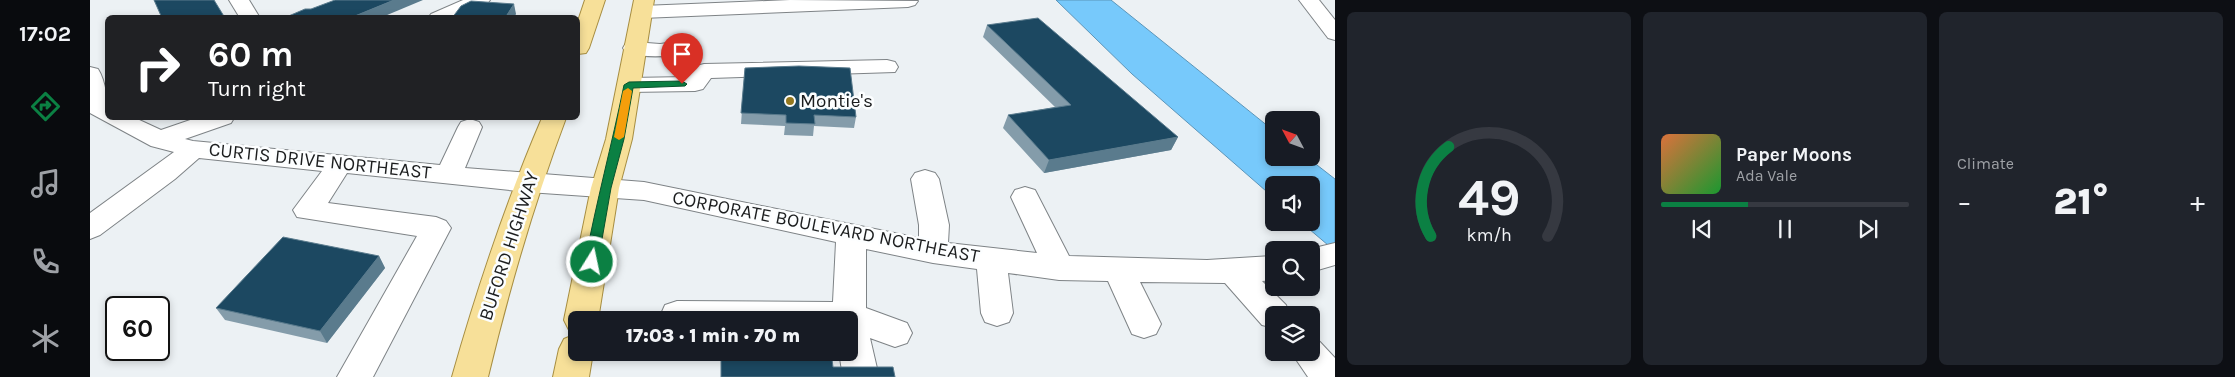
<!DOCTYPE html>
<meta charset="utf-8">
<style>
body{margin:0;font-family:Karla,sans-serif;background:#20242c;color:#f1f3f6;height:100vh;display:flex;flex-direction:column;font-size:19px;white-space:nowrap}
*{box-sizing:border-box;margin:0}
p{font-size:16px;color:#9ea1a6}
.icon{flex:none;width:28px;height:28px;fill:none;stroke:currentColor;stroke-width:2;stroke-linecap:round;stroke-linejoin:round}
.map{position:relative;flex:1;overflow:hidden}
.sheet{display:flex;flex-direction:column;gap:12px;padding:12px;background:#0d0f14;width:900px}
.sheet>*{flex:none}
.hud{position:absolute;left:15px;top:15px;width:475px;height:105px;border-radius:8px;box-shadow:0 2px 8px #0003;background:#202124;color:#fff;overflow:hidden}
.needle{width:32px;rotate:311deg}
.buttons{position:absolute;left:1175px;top:111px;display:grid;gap:10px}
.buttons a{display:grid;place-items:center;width:55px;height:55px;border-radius:8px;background:#171b24;box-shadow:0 2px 8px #0003;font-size:25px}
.speed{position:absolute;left:15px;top:296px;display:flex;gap:10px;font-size:25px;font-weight:700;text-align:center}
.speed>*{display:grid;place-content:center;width:65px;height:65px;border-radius:50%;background:#171b24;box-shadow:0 2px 8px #0003;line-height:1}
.speed .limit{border:2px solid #111;border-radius:8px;background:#fff;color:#111}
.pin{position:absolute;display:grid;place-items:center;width:42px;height:42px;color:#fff;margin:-51px -21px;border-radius:50% 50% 50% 0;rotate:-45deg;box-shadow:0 0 5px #0007}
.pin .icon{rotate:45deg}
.me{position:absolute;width:55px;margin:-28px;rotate:10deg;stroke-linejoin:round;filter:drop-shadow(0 0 4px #0008)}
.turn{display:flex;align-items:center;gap:18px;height:105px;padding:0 20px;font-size:22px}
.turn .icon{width:65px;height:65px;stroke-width:2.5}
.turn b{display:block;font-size:35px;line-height:42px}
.big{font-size:38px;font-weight:800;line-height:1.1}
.sheet .widget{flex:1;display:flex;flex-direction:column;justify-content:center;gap:8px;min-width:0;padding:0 18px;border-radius:8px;background:#20242c}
.sheet .dial{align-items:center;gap:0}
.dial svg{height:130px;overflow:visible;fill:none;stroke:#363941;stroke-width:7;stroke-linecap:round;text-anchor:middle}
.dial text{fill:#f1f3f6;stroke:none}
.song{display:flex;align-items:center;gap:15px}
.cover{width:60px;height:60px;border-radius:8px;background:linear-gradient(135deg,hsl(20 70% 55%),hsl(130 70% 35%))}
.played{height:5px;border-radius:2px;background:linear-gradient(90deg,#0b8043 35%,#363941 35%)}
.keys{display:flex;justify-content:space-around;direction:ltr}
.heat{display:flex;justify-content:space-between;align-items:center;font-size:28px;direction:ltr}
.sheet .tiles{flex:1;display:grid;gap:12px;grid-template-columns:repeat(3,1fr)}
.trip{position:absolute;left:478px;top:311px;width:290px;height:50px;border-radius:8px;background:#171b24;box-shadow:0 2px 8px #0003;font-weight:800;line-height:50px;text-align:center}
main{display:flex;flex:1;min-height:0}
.tabs{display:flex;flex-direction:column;width:90px;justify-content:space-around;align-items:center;background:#090b0e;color:#9ea1a6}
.tabs .icon{width:35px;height:35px}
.tabs .current{color:#0b8043}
.tabs b{font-size:22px;color:#f1f3f6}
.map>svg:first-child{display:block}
</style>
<main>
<nav class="tabs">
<b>17:02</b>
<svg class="icon current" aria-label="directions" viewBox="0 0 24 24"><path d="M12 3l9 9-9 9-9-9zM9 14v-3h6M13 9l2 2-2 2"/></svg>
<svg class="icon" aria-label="music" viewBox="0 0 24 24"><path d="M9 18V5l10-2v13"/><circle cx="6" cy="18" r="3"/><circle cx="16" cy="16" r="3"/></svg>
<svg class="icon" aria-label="phone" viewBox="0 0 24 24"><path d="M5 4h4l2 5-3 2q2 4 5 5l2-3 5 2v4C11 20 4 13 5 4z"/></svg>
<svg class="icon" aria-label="climate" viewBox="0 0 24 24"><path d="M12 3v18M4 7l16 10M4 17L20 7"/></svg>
</nav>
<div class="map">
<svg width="1245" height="377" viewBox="0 0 1245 377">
<rect width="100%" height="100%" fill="#ecf1f4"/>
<polygon fill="#77c9fb" stroke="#5b95b9" points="966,0 1021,0 1184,131 1184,158 1218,158 1245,179 1245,251 1212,223 1221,222 1221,185 1184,185 1184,198 1042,74"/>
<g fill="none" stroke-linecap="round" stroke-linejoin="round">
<g stroke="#7e8386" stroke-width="2">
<g id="minor">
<polygon points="139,0 159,0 170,18 150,18"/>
<polygon points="373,0 400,0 397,4 366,18 338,18 341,14"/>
<polygon points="700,0 828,1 825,5 818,7 552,18 545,16 542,12 545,8 552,6"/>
<polygon points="1209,0 1229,0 1245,20 1245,40 1238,38"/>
<path d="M593,41L601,42L604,47L601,52C580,57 557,58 536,53L533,48L536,43L544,42L570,44Z"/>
<polygon points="797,60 805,62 808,67 805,72 621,78 613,89 605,91 539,92 531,90 527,85 531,80 539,78 598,77 606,66 614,64"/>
<path d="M0,67L8,69C16,81 18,104 18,118H45L71,130L106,118H144L141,123L95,139L103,141L350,165L368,127L371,122L380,119L389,122L392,127L375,168L554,182L829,238V225L821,179L825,173L835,170L845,173L849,179L859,225L858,243L947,253L921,197L925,190L935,187L945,190L979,256L1117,260L1184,256V280L1172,281L1196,305L1200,315H1184V328L1172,325L1135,283L1050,282L1071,324L1066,334L1054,338L1042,334L1018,281L969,280L918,273L923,313L919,322L907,326L895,322L891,313L887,269L843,263L776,249V308L817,323L822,333L817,343L805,347L780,338L789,377H753L749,352H759V320H574L571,314L575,305L587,301L743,302L746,242L554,200L438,192L257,173L238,203L346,217L356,221L361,228L283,377H247L327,236L207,217L203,210L232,171L109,158L85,179L10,235L0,239V213L84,152L61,146L0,113Z"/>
<polygon points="1245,243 1245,265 1221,272 1221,250 1216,250"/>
<polygon points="1221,338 1230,342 1245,358 1245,377 1218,377 1201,352 1221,352"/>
</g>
</g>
<g stroke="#a78e42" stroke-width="2">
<g id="major">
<polygon points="495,0 515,0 499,48 496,53 488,54 488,21"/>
<polygon points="544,0 564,0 542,139 529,188 508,320 486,320 486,332 479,330 474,320 501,188 516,139"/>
<path d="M452,118H476C444,203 419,289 398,377H362C387,289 416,202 452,118Z"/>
<polygon points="486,334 486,352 503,352 499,377 463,377 469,349 474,339"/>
</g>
</g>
<use href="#minor" fill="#fff" fill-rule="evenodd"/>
<use href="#major" fill="#f7e099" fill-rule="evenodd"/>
</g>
<g fill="#849caa">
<polygon points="897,25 1088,137 1081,150 954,173 913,128 918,115 965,107 893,37"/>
<polygon points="655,68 766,117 764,128 724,126 723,136 694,135 695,126 651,124"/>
<polygon points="289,256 295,268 237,343 135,320 126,308"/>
</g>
<g fill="#5a7b8d">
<polygon points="304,0 333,0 290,18 260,18"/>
<polygon points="424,4 426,14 424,18 415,18"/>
<polygon points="1088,137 1081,150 954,173 959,160"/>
<polygon points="289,256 295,268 237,343 230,331"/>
</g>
<g fill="#1c4861" stroke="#5a7b8d">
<polygon points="64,0 124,0 135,18 72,18"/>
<polygon points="245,0 304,0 260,18 194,18 215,9 221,9"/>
<polygon points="381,1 424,4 415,18 362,18 371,6"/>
<polygon points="948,18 1088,137 959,160 918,115 981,105 897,25"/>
<polygon points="709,66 760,68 766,117 724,115 725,124 696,123 696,115 651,113 655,68"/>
<polygon points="193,237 289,256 230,331 126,308"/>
<polygon points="631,352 741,352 743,367 803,367 805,377 631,377"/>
</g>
<path fill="#0b8043" stroke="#07532c" d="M592,81L597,84L595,86L543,88L534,139L521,188L508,262L502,267L497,266L495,262C506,203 522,144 534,85L539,82Z"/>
<polygon fill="#f59e0b" points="538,88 542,91 534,137 529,140 524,137 533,91"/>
<circle fill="#93781f" stroke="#fcfeff" stroke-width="2" cx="700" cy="101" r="5"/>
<g text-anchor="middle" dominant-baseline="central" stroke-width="5" stroke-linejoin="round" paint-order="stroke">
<g font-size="19" fill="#1b1d1e" stroke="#fcfeff" text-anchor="start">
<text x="710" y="101">Montie's</text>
</g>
<g font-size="19" fill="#1b1d1e" stroke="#fcfeff">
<text transform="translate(230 161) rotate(6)">CURTIS DRIVE NORTHEAST</text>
<text transform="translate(736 227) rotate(11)">CORPORATE BOULEVARD NORTHEAST</text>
<text transform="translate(419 246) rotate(-72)">BUFORD HIGHWAY</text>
</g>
</g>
</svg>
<div class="buttons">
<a><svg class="needle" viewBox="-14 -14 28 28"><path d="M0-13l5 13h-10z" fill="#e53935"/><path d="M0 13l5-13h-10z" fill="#9ea1a6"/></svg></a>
<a><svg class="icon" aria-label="sound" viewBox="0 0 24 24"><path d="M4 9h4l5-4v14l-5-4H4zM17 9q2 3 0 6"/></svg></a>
<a><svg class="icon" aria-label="search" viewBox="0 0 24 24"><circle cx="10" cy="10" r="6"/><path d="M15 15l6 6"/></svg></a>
<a><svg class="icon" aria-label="layers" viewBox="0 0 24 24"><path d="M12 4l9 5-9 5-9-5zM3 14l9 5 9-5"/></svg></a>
</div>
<div class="speed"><div class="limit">60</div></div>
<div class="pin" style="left:592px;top:84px;background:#d93025"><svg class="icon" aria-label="arrive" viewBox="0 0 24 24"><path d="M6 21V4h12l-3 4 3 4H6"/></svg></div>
<svg class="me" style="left:502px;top:262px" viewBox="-20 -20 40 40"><circle r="17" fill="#0b8043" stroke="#fff" stroke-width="3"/><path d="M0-11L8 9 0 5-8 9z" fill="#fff"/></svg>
<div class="trip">17:03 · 1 min · 70 m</div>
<div class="hud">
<div class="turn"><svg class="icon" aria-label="right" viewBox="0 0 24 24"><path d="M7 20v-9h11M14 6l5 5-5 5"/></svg><div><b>60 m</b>Turn right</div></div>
</div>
</div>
<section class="sheet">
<div class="tiles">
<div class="widget dial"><svg viewBox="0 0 100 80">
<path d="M14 69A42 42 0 1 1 86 69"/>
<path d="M14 69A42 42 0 0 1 25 14" stroke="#0b8043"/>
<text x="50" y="56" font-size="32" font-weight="700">49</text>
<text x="50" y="72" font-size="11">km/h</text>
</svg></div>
<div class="widget">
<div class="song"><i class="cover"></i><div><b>Paper Moons</b><p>Ada Vale</p></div></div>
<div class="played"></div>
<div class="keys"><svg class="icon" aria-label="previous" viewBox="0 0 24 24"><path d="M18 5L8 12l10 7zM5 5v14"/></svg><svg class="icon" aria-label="pause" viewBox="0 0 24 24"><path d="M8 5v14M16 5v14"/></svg><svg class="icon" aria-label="next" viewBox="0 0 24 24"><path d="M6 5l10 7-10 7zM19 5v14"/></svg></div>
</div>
<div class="widget"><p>Climate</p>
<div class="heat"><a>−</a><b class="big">21°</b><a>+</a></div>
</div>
</div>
</section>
</main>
